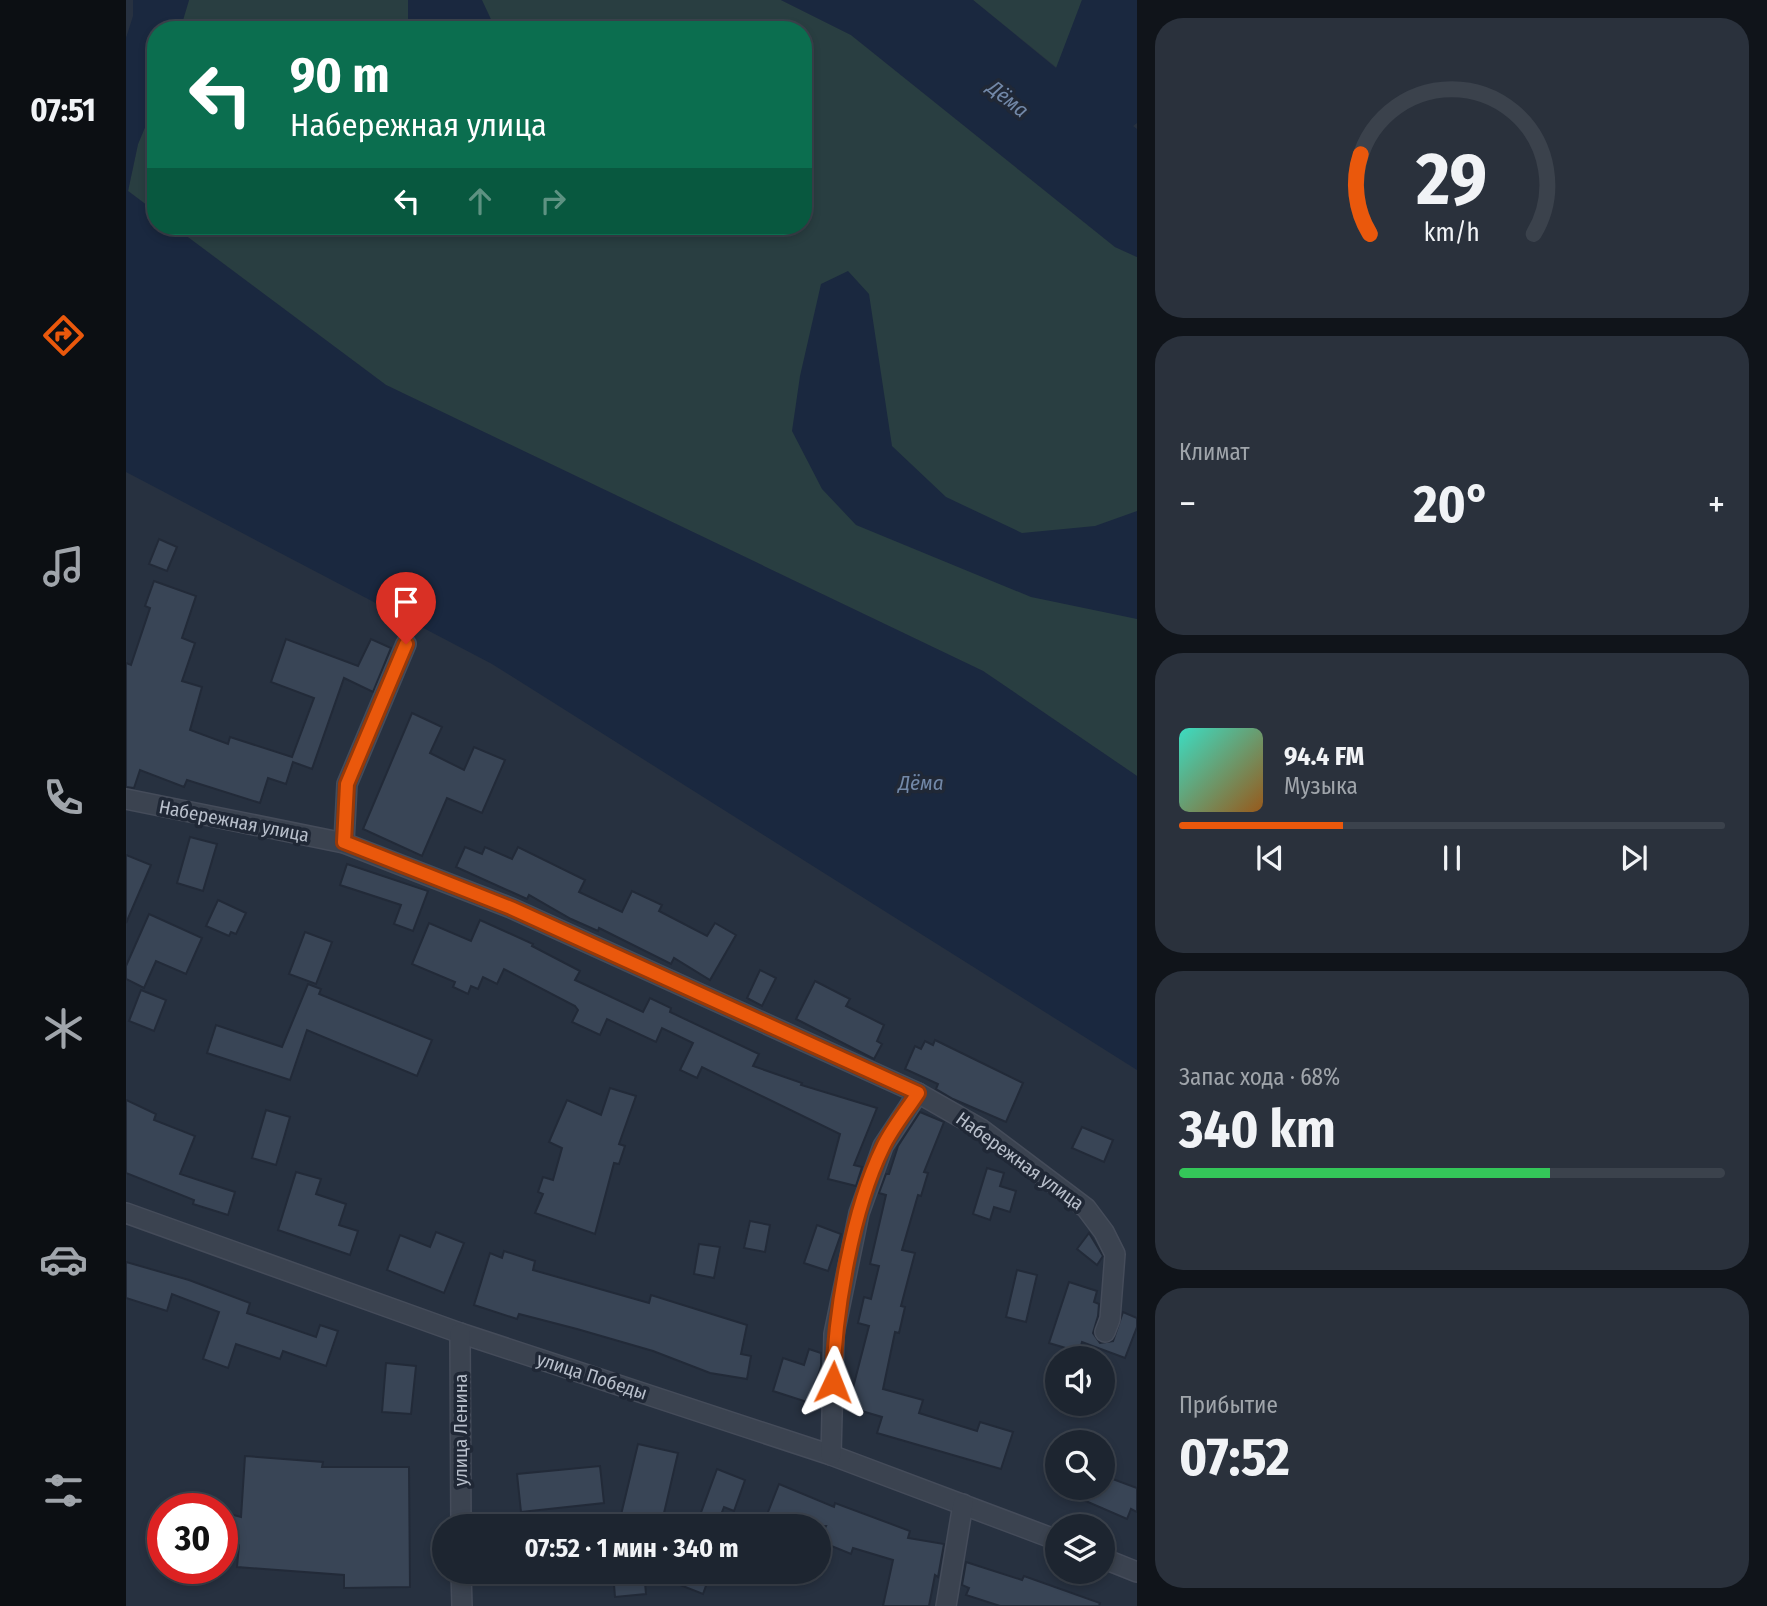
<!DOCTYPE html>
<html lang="ru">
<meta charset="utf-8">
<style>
body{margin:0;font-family:"Fira Sans Condensed",sans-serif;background:#2a313c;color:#f1f3f6;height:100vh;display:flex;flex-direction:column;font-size:26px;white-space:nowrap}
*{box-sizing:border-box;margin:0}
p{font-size:23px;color:#a0a5ab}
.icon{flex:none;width:38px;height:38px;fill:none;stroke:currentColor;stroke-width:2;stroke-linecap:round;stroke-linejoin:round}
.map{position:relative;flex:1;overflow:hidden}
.drawer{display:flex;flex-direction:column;gap:18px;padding:18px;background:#10141a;width:630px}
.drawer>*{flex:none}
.top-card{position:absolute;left:21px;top:21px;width:665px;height:214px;border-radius:28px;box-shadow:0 4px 10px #0003,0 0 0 2px #3b424c;background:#0b6e4f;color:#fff;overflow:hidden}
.fabs{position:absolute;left:919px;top:1346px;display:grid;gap:14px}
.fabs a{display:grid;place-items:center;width:70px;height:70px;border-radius:50%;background:#1d2530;box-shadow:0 4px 10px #0003,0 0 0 2px #3b424c;font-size:35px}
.speed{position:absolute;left:21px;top:1493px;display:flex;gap:14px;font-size:35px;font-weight:700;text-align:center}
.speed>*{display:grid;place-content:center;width:91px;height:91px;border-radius:50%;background:#1d2530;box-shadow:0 4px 10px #0003,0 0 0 2px #3b424c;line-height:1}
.speed .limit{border:10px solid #d22;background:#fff;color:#111}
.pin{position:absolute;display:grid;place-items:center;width:60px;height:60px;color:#fff;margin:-72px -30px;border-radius:50% 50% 50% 0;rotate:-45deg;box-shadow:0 0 7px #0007}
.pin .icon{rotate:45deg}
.me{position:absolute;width:77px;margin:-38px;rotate:2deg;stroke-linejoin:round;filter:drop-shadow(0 0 5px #0008)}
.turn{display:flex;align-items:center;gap:24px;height:147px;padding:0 28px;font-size:32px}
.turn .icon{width:91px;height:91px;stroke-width:2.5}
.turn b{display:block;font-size:49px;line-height:60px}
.lanes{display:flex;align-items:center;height:66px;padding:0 28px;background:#0003;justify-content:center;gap:35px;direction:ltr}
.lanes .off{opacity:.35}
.big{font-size:52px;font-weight:700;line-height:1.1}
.drawer .widget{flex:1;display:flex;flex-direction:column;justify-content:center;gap:10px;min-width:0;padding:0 24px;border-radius:28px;background:#2a313c}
.drawer .dial{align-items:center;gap:0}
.dial svg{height:182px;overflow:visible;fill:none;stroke:#3b424c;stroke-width:7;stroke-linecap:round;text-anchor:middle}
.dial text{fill:#f1f3f6;stroke:none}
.song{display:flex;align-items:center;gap:21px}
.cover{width:84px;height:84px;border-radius:10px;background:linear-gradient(135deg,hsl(170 70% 55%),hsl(30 70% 35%))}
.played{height:7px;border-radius:4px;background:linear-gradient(90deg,#ea580c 30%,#3b424c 30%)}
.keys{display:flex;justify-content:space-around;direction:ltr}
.heat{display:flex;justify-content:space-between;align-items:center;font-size:38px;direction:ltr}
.charge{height:10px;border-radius:5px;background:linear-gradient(90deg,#34c759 68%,#3b424c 0)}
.trip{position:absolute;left:306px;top:1514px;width:399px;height:70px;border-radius:35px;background:#1d2530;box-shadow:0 4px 10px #0003,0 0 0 2px #3b424c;font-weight:700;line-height:70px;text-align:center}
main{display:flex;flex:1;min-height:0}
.dock{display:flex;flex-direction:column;width:126px;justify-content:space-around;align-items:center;background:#0c0f13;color:#a0a5ab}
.dock .icon{width:49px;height:49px}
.dock .on{color:#ea580c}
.dock b{font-size:32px;color:#f1f3f6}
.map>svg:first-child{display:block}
</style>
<main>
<nav class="dock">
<b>07:51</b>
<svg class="icon on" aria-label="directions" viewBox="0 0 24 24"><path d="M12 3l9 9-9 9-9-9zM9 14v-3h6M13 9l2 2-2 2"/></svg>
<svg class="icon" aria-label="music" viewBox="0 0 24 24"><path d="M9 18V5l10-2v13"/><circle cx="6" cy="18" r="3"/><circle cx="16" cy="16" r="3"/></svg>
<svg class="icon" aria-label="phone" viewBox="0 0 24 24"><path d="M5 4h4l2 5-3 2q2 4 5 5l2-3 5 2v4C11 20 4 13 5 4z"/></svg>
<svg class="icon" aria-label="climate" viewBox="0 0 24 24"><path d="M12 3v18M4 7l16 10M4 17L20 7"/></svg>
<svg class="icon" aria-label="car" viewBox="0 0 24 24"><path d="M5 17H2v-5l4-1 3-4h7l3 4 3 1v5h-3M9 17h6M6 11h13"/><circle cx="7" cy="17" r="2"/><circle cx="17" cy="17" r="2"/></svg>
<svg class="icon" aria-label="filters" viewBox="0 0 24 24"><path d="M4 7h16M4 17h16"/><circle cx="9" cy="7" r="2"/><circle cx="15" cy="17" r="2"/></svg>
</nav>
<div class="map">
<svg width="1011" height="1606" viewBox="0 0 1011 1606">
<rect width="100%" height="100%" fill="#273140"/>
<g fill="#293e41">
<polygon points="63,0 655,0 725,35 989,247 1011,257 1011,776 857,671 260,385 47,226 677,226 677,30 54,30"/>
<polygon points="847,0 956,0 931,68"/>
<polygon points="30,101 30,212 2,191 12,144"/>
</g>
<g fill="#1a283f">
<polygon points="7,0 63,0 54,30 30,30 30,101 12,144 2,191 30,212 30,226 47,226 260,385 857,671 1011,776 1011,1070 366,664 0,472 0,38 7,16"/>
<polygon points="282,0 356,0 370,30 282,30"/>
<polygon points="655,0 847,0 930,68 956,0 1011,0 1011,123 1007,126 1011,129 1011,257 989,247 725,35"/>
<polygon points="722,271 743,294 766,446 820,497 896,533 969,526 1011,511 1011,619 905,597 730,525 696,489 666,431 674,376 695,284"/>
</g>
<g fill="#394556" stroke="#222a38" stroke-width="2">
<polygon points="33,539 51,547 41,571 23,564"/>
<polygon points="28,581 70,596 56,638 69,643 56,681 76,687 64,730 102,744 104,737 166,757 188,698 145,682 160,639 232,666 245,639 265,648 247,692 218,678 186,769 167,762 160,784 142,778 134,803 61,780 58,787 14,770 8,788 0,787 0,663 5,665 24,608 19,606"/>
<polygon points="286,713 316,727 304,753 338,770 348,747 379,760 356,813 321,798 296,856 237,829"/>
<polygon points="64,837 91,844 77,891 51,883"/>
<polygon points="339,847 356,854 359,847 386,859 392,847 459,880 453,892 496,912 506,891 536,905 533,911 581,936 589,923 610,935 584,980 548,958 545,964 473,928 472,931 445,919 403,895 401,899 330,867"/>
<polygon points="0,855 25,865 0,923"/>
<polygon points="221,864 302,891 287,931 268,924 275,905 214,885"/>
<polygon points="92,900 120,913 110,934 105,932 103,936 80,926"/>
<polygon points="23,914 76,938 60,974 30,961 18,988 0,979 0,966"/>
<polygon points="354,920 407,944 406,946 454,971 449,980 517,1012 524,998 545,1008 544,1012 633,1054 627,1066 676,1083 675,1085 751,1108 728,1165 736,1167 730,1186 702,1179 714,1134 576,1067 571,1078 554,1070 567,1043 536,1028 530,1042 481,1019 474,1035 446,1022 452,1010 449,1006 378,969 371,984 357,977 352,989 345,986 342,994 327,987 329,982 286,964 303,923 345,941"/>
<polygon points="179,932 206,942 190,984 163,974"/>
<polygon points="634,970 650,978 636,1006 621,998"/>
<polygon points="689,981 724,999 720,1006 758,1025 751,1041 756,1044 748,1059 670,1019"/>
<polygon points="182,984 195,989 193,994 306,1040 291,1076 181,1030 164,1080 81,1053 90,1025 156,1047"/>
<polygon points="15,990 40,1000 28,1031 3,1021"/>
<polygon points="809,1040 897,1083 880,1122 827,1099 810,1089 812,1084 779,1069 789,1046 795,1049 799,1041 807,1045"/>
<polygon points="484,1088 510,1096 493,1144 499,1146 493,1164 488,1163 469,1234 409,1213 417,1194 412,1192 417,1177 427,1180 436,1148 423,1142 441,1100 475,1115"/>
<polygon points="0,1100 30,1114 28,1120 69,1136 54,1174 109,1192 102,1215 67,1204 68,1200 0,1173"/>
<polygon points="140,1110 164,1117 150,1165 126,1158"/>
<polygon points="794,1112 818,1122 798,1172 802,1173 795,1196 792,1195 776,1250 789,1253 775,1306 779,1307 773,1333 769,1332 757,1389 797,1400 793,1413 851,1431 854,1422 887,1432 875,1469 751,1433 756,1417 722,1407 743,1326 732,1323 738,1297 745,1299 753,1266 744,1264 760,1195 753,1193 760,1174 763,1174 772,1146"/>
<polygon points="956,1127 987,1140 978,1162 946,1148"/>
<polygon points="861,1168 878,1173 874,1186 890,1191 884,1212 868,1207 864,1220 847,1214"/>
<polygon points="170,1172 195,1179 190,1194 220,1204 213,1225 232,1231 224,1255 152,1230"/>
<polygon points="624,1221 644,1225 639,1252 618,1248"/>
<polygon points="691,1225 715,1234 702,1271 678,1263"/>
<polygon points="310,1232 338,1243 318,1293 261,1270 274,1235 304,1247"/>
<polygon points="963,1233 977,1256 971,1265 951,1249"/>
<polygon points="573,1244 594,1247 588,1278 568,1274"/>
<polygon points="378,1251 409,1261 407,1270 523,1303 525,1295 621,1325 615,1354 625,1356 621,1379 584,1373 527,1351 451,1329 393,1314 391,1319 348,1305 364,1253 376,1258"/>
<polygon points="0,1262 63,1280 124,1303 121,1313 190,1337 194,1325 212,1331 200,1366 157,1351 154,1359 110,1344 102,1368 77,1359 93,1312 46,1294 41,1311 0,1298"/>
<polygon points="891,1270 911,1275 900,1322 880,1317"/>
<polygon points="943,1282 971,1291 968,1302 973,1304 972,1316 967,1333 974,1343 987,1341 997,1312 1011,1318 1011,1327 999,1358 956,1342 953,1352 923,1343"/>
<polygon points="683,1349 695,1353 695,1366 684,1403 647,1391 657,1358 678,1365"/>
<polygon points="260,1363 290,1366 285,1414 256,1412"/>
<polygon points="512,1444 552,1453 535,1526 494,1519"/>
<polygon points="119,1456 197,1462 196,1467 283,1467 284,1587 218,1588 218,1575 111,1567 113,1545 96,1541 96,1512 115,1517"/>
<polygon points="474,1466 478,1503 395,1512 391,1474"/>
<polygon points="591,1469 619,1480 608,1511 598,1507 591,1525 573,1518"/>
<polygon points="976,1475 1011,1488 1011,1512 1005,1509 1001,1519 932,1489 976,1488"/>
<polygon points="653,1484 708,1507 709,1503 784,1531 782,1538 818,1544 812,1577 809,1575 803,1606 757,1606 767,1560 727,1548 725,1554 693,1541 700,1526 654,1526 639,1520"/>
<polygon points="840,1562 896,1580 898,1576 974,1603 973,1606 874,1606 840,1595 843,1588 836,1585"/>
<polygon points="487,1572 518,1572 520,1594 489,1597"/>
<polygon points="559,1572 585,1572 577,1594 554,1585"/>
</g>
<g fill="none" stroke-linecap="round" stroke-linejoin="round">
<g stroke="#454c5a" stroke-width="22">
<g id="street">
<polyline points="0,799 218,843 385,908 792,1093 855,1129 960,1208 978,1232 989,1254 984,1319 979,1332"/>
<polyline points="218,843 221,784 280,644"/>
<polyline points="0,1213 334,1333 705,1455 931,1540"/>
<polyline points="334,1333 335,1526"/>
<polyline points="705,1455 708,1334 733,1213 757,1146 792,1093"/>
<polyline points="976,1558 1011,1572"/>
<polyline points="335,1572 336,1606"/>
<polyline points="820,1606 837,1504"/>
</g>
</g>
<use href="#street" stroke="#3b4350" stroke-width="19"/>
</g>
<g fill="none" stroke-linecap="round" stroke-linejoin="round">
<g stroke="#983908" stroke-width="18">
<path id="route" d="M280,644L221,784L218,842L385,908L792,1093C781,1110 766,1128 757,1147C726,1210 709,1312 707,1382"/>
</g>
<use href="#route" stroke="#ea580c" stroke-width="12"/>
</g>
<g text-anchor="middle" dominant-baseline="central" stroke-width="7" stroke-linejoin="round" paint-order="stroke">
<g font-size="19" fill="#b8bfcb" stroke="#202836">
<text transform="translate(108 821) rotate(11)">Набережная улица</text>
<text transform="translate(894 1161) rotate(36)">Набережная улица</text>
<text transform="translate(466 1376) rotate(18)">улица Победы</text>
<text transform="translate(334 1430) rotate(-90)">улица Ленина</text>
</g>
<g font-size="21" font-style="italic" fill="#7288a8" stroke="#202836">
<text transform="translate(882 99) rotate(39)">Дёма</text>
<text x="795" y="783">Дёма</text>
</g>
</g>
</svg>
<div class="fabs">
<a><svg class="icon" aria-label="sound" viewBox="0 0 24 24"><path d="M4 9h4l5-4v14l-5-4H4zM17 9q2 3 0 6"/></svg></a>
<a><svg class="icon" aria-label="search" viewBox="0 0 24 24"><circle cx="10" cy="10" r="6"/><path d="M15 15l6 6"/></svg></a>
<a><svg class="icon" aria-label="layers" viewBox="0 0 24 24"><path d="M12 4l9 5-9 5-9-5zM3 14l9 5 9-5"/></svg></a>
</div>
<div class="speed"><div class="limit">30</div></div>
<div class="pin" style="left:280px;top:644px;background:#d93025"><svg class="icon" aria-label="arrive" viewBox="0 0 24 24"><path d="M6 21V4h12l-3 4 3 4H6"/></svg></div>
<svg class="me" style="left:707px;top:1382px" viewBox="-20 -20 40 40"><path d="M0-17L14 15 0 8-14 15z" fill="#ea580c" stroke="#fff" stroke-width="4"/></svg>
<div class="trip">07:52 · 1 мин · 340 m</div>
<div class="top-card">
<div class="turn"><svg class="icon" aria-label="left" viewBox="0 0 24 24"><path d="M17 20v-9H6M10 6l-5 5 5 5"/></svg><div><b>90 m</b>Набережная улица</div></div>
<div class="lanes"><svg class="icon" aria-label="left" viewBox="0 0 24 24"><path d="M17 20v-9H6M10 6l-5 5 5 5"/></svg><svg class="icon off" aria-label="ahead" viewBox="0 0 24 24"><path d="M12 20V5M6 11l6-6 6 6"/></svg><svg class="icon off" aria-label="right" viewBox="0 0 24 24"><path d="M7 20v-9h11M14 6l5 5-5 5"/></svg></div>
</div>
</div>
<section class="drawer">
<div class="widget dial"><svg viewBox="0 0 100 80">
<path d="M14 69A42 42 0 1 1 86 69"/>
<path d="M14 69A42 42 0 0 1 10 34" stroke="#ea580c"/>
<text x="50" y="56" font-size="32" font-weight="700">29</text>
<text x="50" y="72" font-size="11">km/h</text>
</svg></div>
<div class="widget"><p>Климат</p>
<div class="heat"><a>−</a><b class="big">20°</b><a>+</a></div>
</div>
<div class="widget">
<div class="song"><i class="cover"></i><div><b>94.4 FM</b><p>Музыка</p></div></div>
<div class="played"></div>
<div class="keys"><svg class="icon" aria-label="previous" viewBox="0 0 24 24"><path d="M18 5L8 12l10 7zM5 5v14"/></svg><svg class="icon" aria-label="pause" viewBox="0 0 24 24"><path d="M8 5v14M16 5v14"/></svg><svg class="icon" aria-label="next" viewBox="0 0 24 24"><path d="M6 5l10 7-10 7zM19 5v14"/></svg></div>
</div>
<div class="widget"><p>Запас хода · 68%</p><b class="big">340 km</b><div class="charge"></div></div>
<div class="widget"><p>Прибытие</p><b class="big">07:52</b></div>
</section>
</main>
